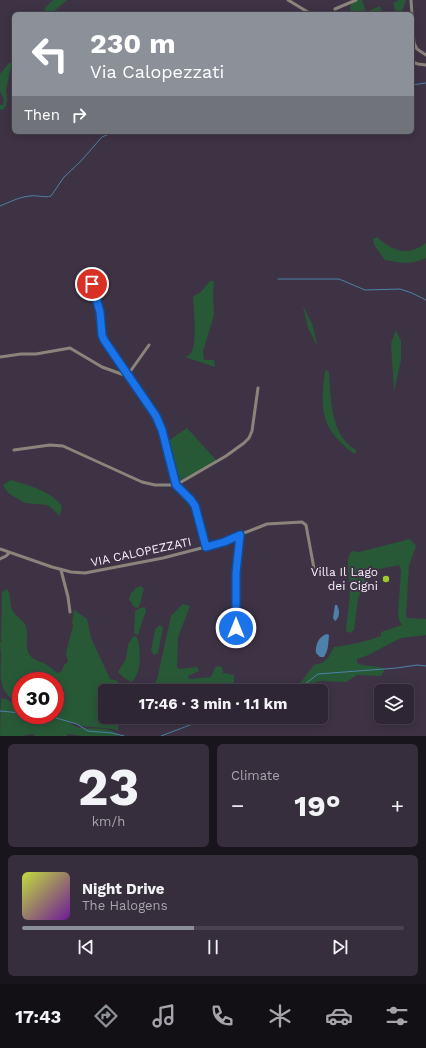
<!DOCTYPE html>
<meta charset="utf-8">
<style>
body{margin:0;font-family:"Work Sans",sans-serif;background:#362e3c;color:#f1f3f6;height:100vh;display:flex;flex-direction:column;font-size:15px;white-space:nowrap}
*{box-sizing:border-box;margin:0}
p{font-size:13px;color:#a7a5ac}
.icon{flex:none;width:22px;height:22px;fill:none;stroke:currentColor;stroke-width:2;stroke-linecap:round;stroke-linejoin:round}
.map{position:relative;height:736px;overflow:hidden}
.panel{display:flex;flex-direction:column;gap:8px;padding:8px;background:#19151d;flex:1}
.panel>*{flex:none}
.top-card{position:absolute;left:12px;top:12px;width:402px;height:122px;border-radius:6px;box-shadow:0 2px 10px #0003,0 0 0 1px #49434f;background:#8c9099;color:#fff;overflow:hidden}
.tools{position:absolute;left:374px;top:684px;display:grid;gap:8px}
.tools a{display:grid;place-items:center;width:40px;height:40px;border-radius:6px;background:#2e2634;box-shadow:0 2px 10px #0003,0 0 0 1px #49434f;font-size:20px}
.speed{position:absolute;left:12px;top:672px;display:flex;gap:8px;font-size:20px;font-weight:700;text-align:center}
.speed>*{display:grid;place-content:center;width:52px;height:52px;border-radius:50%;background:#2e2634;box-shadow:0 2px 10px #0003,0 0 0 1px #49434f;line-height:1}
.speed .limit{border:6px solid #d22;background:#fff;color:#111}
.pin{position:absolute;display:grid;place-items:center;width:34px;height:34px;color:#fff;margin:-17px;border:2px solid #fff;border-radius:50%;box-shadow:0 1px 4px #0007}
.me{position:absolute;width:44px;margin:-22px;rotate:0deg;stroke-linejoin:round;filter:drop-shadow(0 0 3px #0008)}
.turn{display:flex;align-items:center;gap:14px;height:84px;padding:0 12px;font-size:18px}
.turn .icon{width:52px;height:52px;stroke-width:2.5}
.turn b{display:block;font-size:28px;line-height:34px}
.then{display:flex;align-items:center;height:38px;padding:0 12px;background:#0003;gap:8px;font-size:15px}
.big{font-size:30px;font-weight:700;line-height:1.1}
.panel .tile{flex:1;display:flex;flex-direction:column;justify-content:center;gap:6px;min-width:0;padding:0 14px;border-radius:6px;background:#362e3c}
.panel .dial{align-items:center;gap:0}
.dial b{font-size:52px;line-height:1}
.song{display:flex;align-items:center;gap:12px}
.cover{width:48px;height:48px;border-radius:6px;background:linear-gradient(135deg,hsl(70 70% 55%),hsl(280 70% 35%))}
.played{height:4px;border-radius:2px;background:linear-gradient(90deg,#8c9099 45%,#49434f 45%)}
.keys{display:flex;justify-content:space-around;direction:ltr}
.heat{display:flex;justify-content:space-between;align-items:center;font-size:22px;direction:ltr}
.panel .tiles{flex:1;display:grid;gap:8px;grid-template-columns:1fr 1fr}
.tile:last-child{grid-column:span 2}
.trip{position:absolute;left:98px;top:684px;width:230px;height:40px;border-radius:6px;background:#2e2634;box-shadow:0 2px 10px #0003,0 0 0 1px #49434f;font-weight:700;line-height:40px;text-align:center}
.dock{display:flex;height:64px;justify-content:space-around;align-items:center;background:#120f15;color:#a7a5ac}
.dock .icon{width:28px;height:28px}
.dock .active{color:#8c9099}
.dock b{font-size:18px;color:#f1f3f6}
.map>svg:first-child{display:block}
</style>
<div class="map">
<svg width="426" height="736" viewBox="0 0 426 736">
<rect width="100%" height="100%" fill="#3e3345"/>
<g fill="#285937">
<polygon points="53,0 67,0 51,14 42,14 46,7"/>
<polygon points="356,0 362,0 366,12 380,6 383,14 350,14 351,2"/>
<polygon points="399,0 406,0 401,14 391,14 396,12 393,3"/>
<polygon points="9,63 12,63 6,89 7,100 6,106 4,109 0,110 0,105 3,105 4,100 0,91 0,74"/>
<path d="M377,237C392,251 408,257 426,243V258C410,265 401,263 385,260L374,245L373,239Z"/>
<path d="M210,281H214L213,295L214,315L203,351L204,360H214L215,367L185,357C188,356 191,354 192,351C197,340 194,309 193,296L200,293Z"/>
<polygon points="303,306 312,324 318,347 308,328"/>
<polygon points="396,330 401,341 401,360 394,391 391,344"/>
<path d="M327,370L329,373C331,399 330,435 356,450V453H353C321,428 320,411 325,372Z"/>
<polygon points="187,428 217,461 177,482 167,442"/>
<path d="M11,480C30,486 49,490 62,506L60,516L48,505L25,503L8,493L3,485Z"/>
<path d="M410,539L416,546L409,565L406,615L407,618L426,619V635L401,638L366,656L357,659V663C366,668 375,664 385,669L381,676L357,675L346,682L321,681L306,685L300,691H289L301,682L314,665L322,663L328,658L334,647C350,645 365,642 381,636V632L402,625L399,620L398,614L401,571L399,565L369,571L358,598L354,630L350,633L346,631C347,617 350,602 350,587C350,577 344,560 352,551L359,552Z"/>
<path d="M141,586L144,589C141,596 142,602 138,608L134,607L129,599L131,593L135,590V588Z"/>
<path d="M7,589C12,596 9,603 12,610C16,617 24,620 26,627C29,636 24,645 29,654C35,663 40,660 47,665C50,667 54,670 57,673L62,671L64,665L68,662L66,653L73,626L72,622L74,610L87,619L91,638L110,679L118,681L119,691H105V717H119L118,731L113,729L82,726L66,720C70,723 75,727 80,728C92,730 110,725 119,736H83L67,734V736H35L33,734L22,736H0L1,698L7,699L15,706L19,705L21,706V715H55V681H21V701C0,699 0,678 1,662C2,655 0,649 0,643L1,642L2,592Z"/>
<polygon points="183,604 190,606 178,637 177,667 180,669 197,667 199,671 188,676 189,679 211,677 216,666 222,667 223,673 234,675 234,683 218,689 206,691 152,691 152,687 157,680 171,616"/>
<path d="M145,607L146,612C142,619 141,627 138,635L134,633L135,611L138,609Z"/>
<polygon points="159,625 163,627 158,653 154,655 151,651 155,630"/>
<path d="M133,636L137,637C141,651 142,671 132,682L124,678L118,672L126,659L128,645Z"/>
</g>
<g fill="#4d81a9">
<path d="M335,605H337C340,611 340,617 335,621L333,618Z"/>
<path d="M327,634L329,635C328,643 329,649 324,657H320L316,653C315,645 319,636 327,634Z"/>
</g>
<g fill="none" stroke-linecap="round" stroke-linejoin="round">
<g stroke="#4d81a9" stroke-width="1">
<polyline points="412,85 426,83"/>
<path d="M0,206C10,202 19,197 30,196C38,195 44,198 51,196L64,177L80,162L102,137L114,132"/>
<polyline points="278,279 339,279 365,290 400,289 412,293 426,300"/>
<polyline points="296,691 318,674 397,668 417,665 426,666"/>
<polyline points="0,711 21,713"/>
<polyline points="46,715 77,724 88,731 112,733 124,736"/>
<polyline points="161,736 211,717"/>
</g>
<g stroke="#8a857b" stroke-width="3">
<polyline points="288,0 311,14"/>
<polyline points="411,0 414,43 417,49 426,55"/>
<polyline points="335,9 356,0"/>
<polyline points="412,62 418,64 426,65"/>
<polyline points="91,277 93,290 100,315 102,333 104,341 156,416 162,430 176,485 191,500 195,506 206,547"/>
<polyline points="0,357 21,354 36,354 70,348 102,367 127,376 149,345"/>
<polyline points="14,450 50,445 63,446 142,482 155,485 176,485 226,456 244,443 249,438 252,431 258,388"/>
<polyline points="0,549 52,567 71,572 85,573 163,558 213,545 267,524 302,522 306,525 315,574"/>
<polyline points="0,559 6,556 9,553"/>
<polyline points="61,570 68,597 70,612"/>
<polyline points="236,628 236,573 240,535"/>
</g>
</g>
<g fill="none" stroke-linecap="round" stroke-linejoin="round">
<g stroke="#114b97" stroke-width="10">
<polyline id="route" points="92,284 100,312 102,335 104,340 156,416 162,430 176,485 191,500 195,506 206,547 224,542 240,535 236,573 236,628"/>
</g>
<use href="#route" stroke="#1a73e8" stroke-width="7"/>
</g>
<circle fill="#9dca2f" stroke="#3e3345" stroke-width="1.5" cx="386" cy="579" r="4"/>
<g text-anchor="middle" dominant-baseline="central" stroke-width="4" stroke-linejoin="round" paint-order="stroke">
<g font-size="12" fill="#f9f1fe" stroke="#3e3345">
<text transform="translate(141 552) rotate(-12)">VIA CALOPEZZATI</text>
</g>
<g font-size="12" fill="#f9f1fe" stroke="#3e3345" text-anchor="end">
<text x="378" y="572">Villa Il Lago<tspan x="378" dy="14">dei Cigni</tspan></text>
</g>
</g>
</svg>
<div class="tools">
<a><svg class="icon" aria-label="layers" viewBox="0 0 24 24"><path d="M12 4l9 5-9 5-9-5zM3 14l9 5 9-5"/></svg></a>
</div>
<div class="speed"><div class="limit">30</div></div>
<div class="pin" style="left:92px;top:284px;background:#d93025"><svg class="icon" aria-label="arrive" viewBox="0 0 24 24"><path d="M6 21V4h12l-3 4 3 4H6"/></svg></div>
<svg class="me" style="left:236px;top:628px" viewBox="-20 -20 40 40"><circle r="17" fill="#1a73e8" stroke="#fff" stroke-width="3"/><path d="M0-11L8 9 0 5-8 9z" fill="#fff"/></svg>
<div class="trip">17:46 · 3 min · 1.1 km</div>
<div class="top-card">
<div class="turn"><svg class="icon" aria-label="left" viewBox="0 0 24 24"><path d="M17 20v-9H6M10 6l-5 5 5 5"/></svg><div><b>230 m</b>Via Calopezzati</div></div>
<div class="then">Then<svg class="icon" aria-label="right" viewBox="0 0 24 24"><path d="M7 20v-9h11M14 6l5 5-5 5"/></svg></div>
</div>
</div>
<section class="panel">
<div class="tiles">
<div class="tile dial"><b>23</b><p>km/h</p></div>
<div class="tile"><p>Climate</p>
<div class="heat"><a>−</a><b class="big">19°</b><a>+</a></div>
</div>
<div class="tile">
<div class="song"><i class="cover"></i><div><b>Night Drive</b><p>The Halogens</p></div></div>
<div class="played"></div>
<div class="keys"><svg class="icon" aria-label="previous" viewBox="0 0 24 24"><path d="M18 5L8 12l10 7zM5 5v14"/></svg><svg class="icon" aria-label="pause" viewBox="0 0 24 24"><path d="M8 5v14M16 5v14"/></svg><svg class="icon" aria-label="next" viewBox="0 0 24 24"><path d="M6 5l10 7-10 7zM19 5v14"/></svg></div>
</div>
</div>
</section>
<nav class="dock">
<b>17:43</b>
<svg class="icon active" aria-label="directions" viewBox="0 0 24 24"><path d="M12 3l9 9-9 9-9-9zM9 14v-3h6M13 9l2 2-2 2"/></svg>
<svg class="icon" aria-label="music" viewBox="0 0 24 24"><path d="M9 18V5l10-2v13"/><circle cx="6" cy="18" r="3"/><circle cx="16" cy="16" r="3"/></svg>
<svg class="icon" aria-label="phone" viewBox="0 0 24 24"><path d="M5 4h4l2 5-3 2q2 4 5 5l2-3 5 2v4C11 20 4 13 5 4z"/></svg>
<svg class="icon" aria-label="climate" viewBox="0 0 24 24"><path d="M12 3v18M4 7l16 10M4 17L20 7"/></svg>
<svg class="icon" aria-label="car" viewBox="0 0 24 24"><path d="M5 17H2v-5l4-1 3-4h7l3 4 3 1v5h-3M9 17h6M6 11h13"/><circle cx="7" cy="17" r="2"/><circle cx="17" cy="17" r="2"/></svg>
<svg class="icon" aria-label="filters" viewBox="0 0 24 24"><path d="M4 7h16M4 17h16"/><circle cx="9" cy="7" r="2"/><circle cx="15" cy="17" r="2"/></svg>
</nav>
